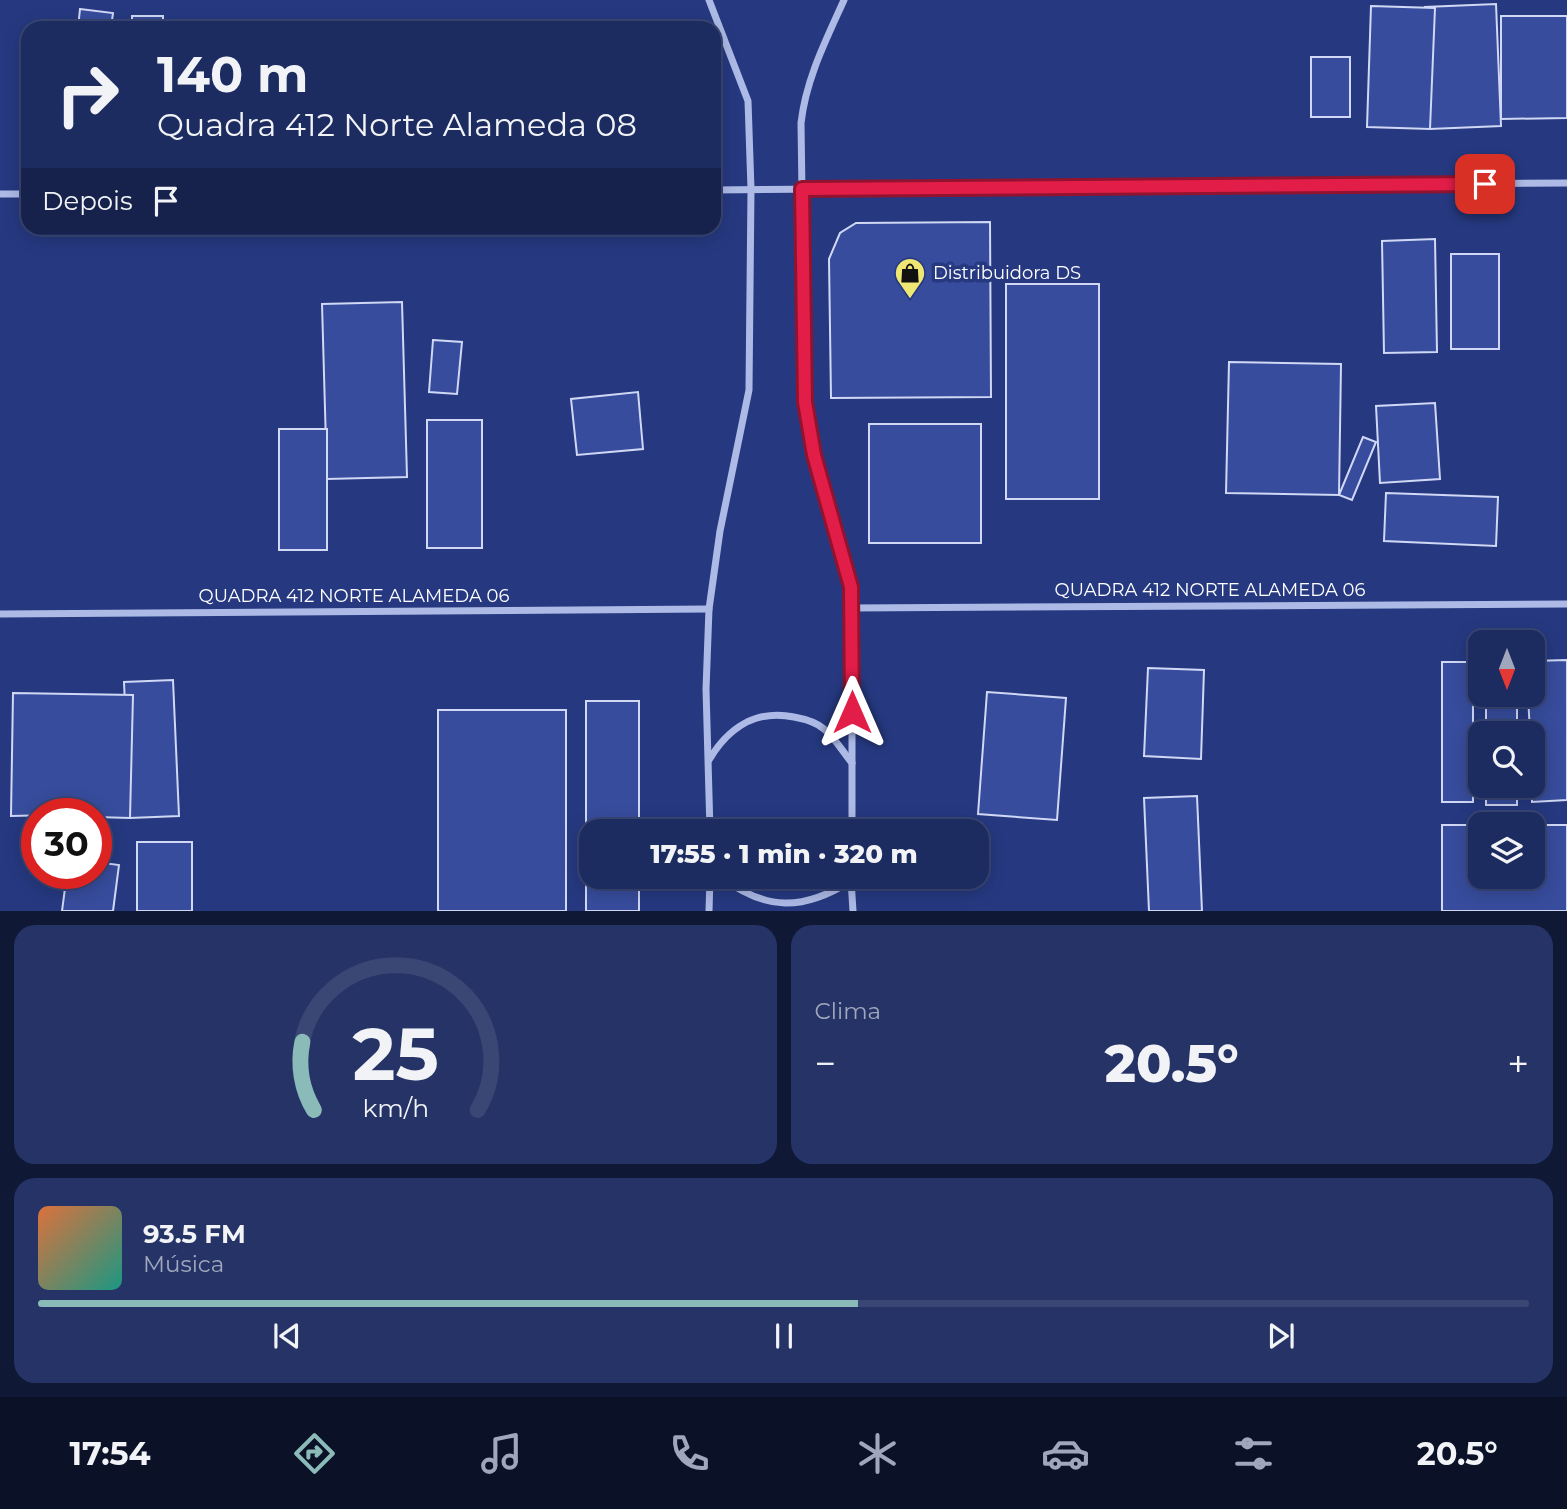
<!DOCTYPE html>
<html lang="pt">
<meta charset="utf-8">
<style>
body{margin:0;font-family:Montserrat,sans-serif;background:#253366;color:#f1f3f6;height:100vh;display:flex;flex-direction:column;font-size:26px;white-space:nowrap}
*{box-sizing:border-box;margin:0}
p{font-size:23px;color:#a0a7bd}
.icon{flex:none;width:38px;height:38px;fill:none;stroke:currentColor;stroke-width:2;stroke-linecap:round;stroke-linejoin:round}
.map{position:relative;height:911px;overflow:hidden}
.sheet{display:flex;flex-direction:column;gap:14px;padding:14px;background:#0f1835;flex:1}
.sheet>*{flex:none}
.top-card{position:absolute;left:21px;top:21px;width:700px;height:214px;border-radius:21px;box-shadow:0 4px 18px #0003,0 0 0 2px #3a4775;background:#1c2b60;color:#f1f3f6;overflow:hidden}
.needle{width:46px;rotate:180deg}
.fabs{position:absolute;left:1468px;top:630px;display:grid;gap:14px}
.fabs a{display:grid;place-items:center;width:77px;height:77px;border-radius:14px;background:#1c2b60;box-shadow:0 4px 18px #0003,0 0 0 2px #3a4775;font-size:35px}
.speed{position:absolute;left:21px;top:798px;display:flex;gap:14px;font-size:35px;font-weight:700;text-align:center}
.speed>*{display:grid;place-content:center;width:91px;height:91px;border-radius:50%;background:#1c2b60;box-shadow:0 4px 18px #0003,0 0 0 2px #3a4775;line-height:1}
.speed .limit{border:10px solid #d22;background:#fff;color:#111}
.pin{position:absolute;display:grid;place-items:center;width:60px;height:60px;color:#fff;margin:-30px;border-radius:14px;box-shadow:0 4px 10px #0006}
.me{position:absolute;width:77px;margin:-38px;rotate:0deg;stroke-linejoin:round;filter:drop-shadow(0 0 5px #0008)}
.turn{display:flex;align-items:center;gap:24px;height:147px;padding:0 21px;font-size:32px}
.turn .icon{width:91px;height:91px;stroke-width:2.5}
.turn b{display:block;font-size:49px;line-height:60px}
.then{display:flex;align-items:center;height:66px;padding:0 21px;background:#0003;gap:14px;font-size:26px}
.big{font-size:52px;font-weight:800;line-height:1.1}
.sheet .widget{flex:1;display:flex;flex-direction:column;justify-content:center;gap:10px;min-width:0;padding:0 24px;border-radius:21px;background:#253366}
.sheet .dial{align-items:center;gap:0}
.dial svg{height:182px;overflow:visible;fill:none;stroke:#3a4775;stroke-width:7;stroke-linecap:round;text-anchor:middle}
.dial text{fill:#f1f3f6;stroke:none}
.song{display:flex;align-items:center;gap:21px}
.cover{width:84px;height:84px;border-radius:10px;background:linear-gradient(135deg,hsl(20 70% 55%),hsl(170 70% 35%))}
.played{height:7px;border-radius:4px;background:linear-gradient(90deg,#8bbbb9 55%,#3a4775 55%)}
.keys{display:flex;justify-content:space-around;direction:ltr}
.heat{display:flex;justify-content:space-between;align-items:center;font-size:38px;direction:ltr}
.sheet .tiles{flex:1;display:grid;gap:14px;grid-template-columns:1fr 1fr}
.widget:last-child{grid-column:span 2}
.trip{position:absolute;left:579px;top:819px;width:410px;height:70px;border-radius:21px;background:#1c2b60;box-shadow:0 4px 18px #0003,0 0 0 2px #3a4775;font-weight:800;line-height:70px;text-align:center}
.tabs{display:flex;height:112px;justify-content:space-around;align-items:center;background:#0b1126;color:#a0a7bd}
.tabs .icon{width:49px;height:49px}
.tabs .selected{color:#8bbbb9}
.tabs b{font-size:32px;color:#f1f3f6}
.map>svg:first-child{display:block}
</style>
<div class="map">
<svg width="1567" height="911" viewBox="0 0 1567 911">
<rect width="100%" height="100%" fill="#263980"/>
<g fill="#374c9c" stroke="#d0d8f5" stroke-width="2">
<polygon points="1496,4 1501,126 1430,129 1425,7"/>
<polygon points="1371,6 1435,8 1430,129 1367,127"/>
<polygon points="80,9 113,13 111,28 78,28"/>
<rect x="132" y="16" width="31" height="12"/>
<polygon points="1501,16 1567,16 1567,118 1501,119"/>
<polygon points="411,20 411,28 309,28 309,25"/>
<rect x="1311" y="57" width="39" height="60"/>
<polygon points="990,222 991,397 831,398 829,259 840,233 856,223"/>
<polygon points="1435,239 1437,352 1384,353 1382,241"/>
<rect x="1451" y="254" width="48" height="95"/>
<rect x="1006" y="284" width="93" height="215"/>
<polygon points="402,302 407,477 327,479 322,304"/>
<polygon points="433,340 462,342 457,394 429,392"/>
<polygon points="1229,362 1341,364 1339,495 1226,493"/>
<polygon points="638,392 643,449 577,455 571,399"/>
<polygon points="1435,403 1440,479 1380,483 1376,406"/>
<rect x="427" y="420" width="55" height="128"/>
<rect x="869" y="424" width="112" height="119"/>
<rect x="279" y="429" width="48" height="121"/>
<polygon points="1363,437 1376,442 1352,500 1339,495"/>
<polygon points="1386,493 1498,497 1496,546 1384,541"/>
<polygon points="1567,660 1567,800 1532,802 1533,733 1530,733 1528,695 1533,695 1533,661"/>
<rect x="1442" y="662" width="31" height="140"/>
<polygon points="1148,668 1204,670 1201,759 1144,756"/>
<polygon points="173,680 179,816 130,818 124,682"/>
<polygon points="987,692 1066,698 1057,820 978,814"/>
<polygon points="13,693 133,695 130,818 96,817 96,814 11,816"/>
<rect x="1486" y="695" width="31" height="38"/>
<polygon points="586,701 639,701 639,831 592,831 592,877 639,877 639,911 586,911"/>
<rect x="438" y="710" width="128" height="201"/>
<rect x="1486" y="786" width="31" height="19"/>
<polygon points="1197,796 1202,911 1149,911 1144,798"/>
<polygon points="1442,825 1480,825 1480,877 1533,877 1533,825 1567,825 1567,911 1442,911"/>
<rect x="137" y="842" width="55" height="69"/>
<polygon points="96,862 119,865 113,911 62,911 67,873 96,873"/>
</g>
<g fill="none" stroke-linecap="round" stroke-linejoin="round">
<g stroke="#adbae6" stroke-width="7">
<polyline points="709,0 748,101 751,189 749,390 720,531 709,609 706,689 710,831"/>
<path d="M844,0C826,40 806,79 801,123L805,402L814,455L846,566L852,608V831"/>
<polyline points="714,190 1567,183"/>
<polyline points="0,194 28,194"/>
<polyline points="852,608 1567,604"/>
<polyline points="0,614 709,609"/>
<path d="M709,760C728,728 756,709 794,717C805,719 816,722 824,729C835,738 843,752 852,763"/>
<path d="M721,877C766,911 803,911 851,881"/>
<polyline points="851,880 853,911"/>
<polyline points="709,911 710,877"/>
</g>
</g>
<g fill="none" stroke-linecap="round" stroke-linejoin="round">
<g stroke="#92132f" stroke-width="18">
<polyline id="route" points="852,712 851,587 814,455 805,402 802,189 1485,184"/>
</g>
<use href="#route" stroke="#e11d48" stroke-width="12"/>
</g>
<defs>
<g id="shop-pin" transform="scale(1.575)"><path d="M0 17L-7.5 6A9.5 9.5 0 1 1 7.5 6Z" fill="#eee773" stroke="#263980"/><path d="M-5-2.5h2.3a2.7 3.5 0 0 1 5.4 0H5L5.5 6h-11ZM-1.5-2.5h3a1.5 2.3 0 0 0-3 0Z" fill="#111"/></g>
</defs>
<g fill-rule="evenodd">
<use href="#shop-pin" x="910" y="273"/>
</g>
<g text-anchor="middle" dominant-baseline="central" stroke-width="7" stroke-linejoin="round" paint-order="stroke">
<g font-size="18" fill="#fff" stroke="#263980" text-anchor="start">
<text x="933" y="273">Distribuidora DS</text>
</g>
<g font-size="18" fill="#fff" stroke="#263980">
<text x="1210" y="590">QUADRA 412 NORTE ALAMEDA 06</text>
<text x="354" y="596">QUADRA 412 NORTE ALAMEDA 06</text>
</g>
</g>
</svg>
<div class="fabs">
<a><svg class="needle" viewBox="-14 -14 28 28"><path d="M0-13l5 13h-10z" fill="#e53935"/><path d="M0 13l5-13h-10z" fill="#a0a7bd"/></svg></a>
<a><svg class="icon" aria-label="search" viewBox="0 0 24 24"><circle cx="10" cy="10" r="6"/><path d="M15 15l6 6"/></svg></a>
<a><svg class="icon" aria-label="layers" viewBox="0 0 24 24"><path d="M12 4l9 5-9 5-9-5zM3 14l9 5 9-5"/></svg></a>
</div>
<div class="speed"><div class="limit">30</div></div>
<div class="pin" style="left:1485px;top:184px;background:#d93025"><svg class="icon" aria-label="arrive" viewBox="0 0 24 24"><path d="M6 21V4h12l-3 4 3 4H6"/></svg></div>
<svg class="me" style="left:852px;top:712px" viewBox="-20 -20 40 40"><path d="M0-17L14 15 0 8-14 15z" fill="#e11d48" stroke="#fff" stroke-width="4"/></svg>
<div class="trip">17:55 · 1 min · 320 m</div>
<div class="top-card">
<div class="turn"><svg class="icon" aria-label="right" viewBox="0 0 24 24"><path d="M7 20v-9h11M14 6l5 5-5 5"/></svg><div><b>140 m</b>Quadra 412 Norte Alameda 08</div></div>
<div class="then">Depois<svg class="icon" aria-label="arrive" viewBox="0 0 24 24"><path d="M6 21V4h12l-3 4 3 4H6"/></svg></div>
</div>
</div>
<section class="sheet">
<div class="tiles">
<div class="widget dial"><svg viewBox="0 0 100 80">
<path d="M14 69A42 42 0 1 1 86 69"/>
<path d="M14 69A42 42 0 0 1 9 39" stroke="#8bbbb9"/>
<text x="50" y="56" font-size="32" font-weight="700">25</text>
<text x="50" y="72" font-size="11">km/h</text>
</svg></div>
<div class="widget"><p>Clima</p>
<div class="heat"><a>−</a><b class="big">20.5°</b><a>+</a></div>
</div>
<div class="widget">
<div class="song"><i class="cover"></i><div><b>93.5 FM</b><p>Música</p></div></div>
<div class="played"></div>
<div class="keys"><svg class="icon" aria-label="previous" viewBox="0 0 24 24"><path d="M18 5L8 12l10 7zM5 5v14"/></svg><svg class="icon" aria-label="pause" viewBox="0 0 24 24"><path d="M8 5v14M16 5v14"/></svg><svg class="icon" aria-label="next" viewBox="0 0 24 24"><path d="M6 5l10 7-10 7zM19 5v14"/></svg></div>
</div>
</div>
</section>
<nav class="tabs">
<b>17:54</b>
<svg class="icon selected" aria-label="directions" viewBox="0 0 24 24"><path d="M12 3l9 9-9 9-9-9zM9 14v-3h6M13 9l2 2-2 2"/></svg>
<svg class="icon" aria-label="music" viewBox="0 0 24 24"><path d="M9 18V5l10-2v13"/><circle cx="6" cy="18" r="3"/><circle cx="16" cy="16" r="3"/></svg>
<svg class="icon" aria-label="phone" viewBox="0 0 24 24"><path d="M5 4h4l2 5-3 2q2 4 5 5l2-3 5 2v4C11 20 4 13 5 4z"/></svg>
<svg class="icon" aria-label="climate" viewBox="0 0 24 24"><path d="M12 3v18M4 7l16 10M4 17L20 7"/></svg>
<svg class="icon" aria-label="car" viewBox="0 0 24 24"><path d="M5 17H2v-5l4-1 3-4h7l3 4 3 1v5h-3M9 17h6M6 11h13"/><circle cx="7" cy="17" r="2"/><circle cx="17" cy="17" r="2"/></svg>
<svg class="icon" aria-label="filters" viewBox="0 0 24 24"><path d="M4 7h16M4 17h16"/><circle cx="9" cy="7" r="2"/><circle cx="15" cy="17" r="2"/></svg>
<b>20.5°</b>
</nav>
